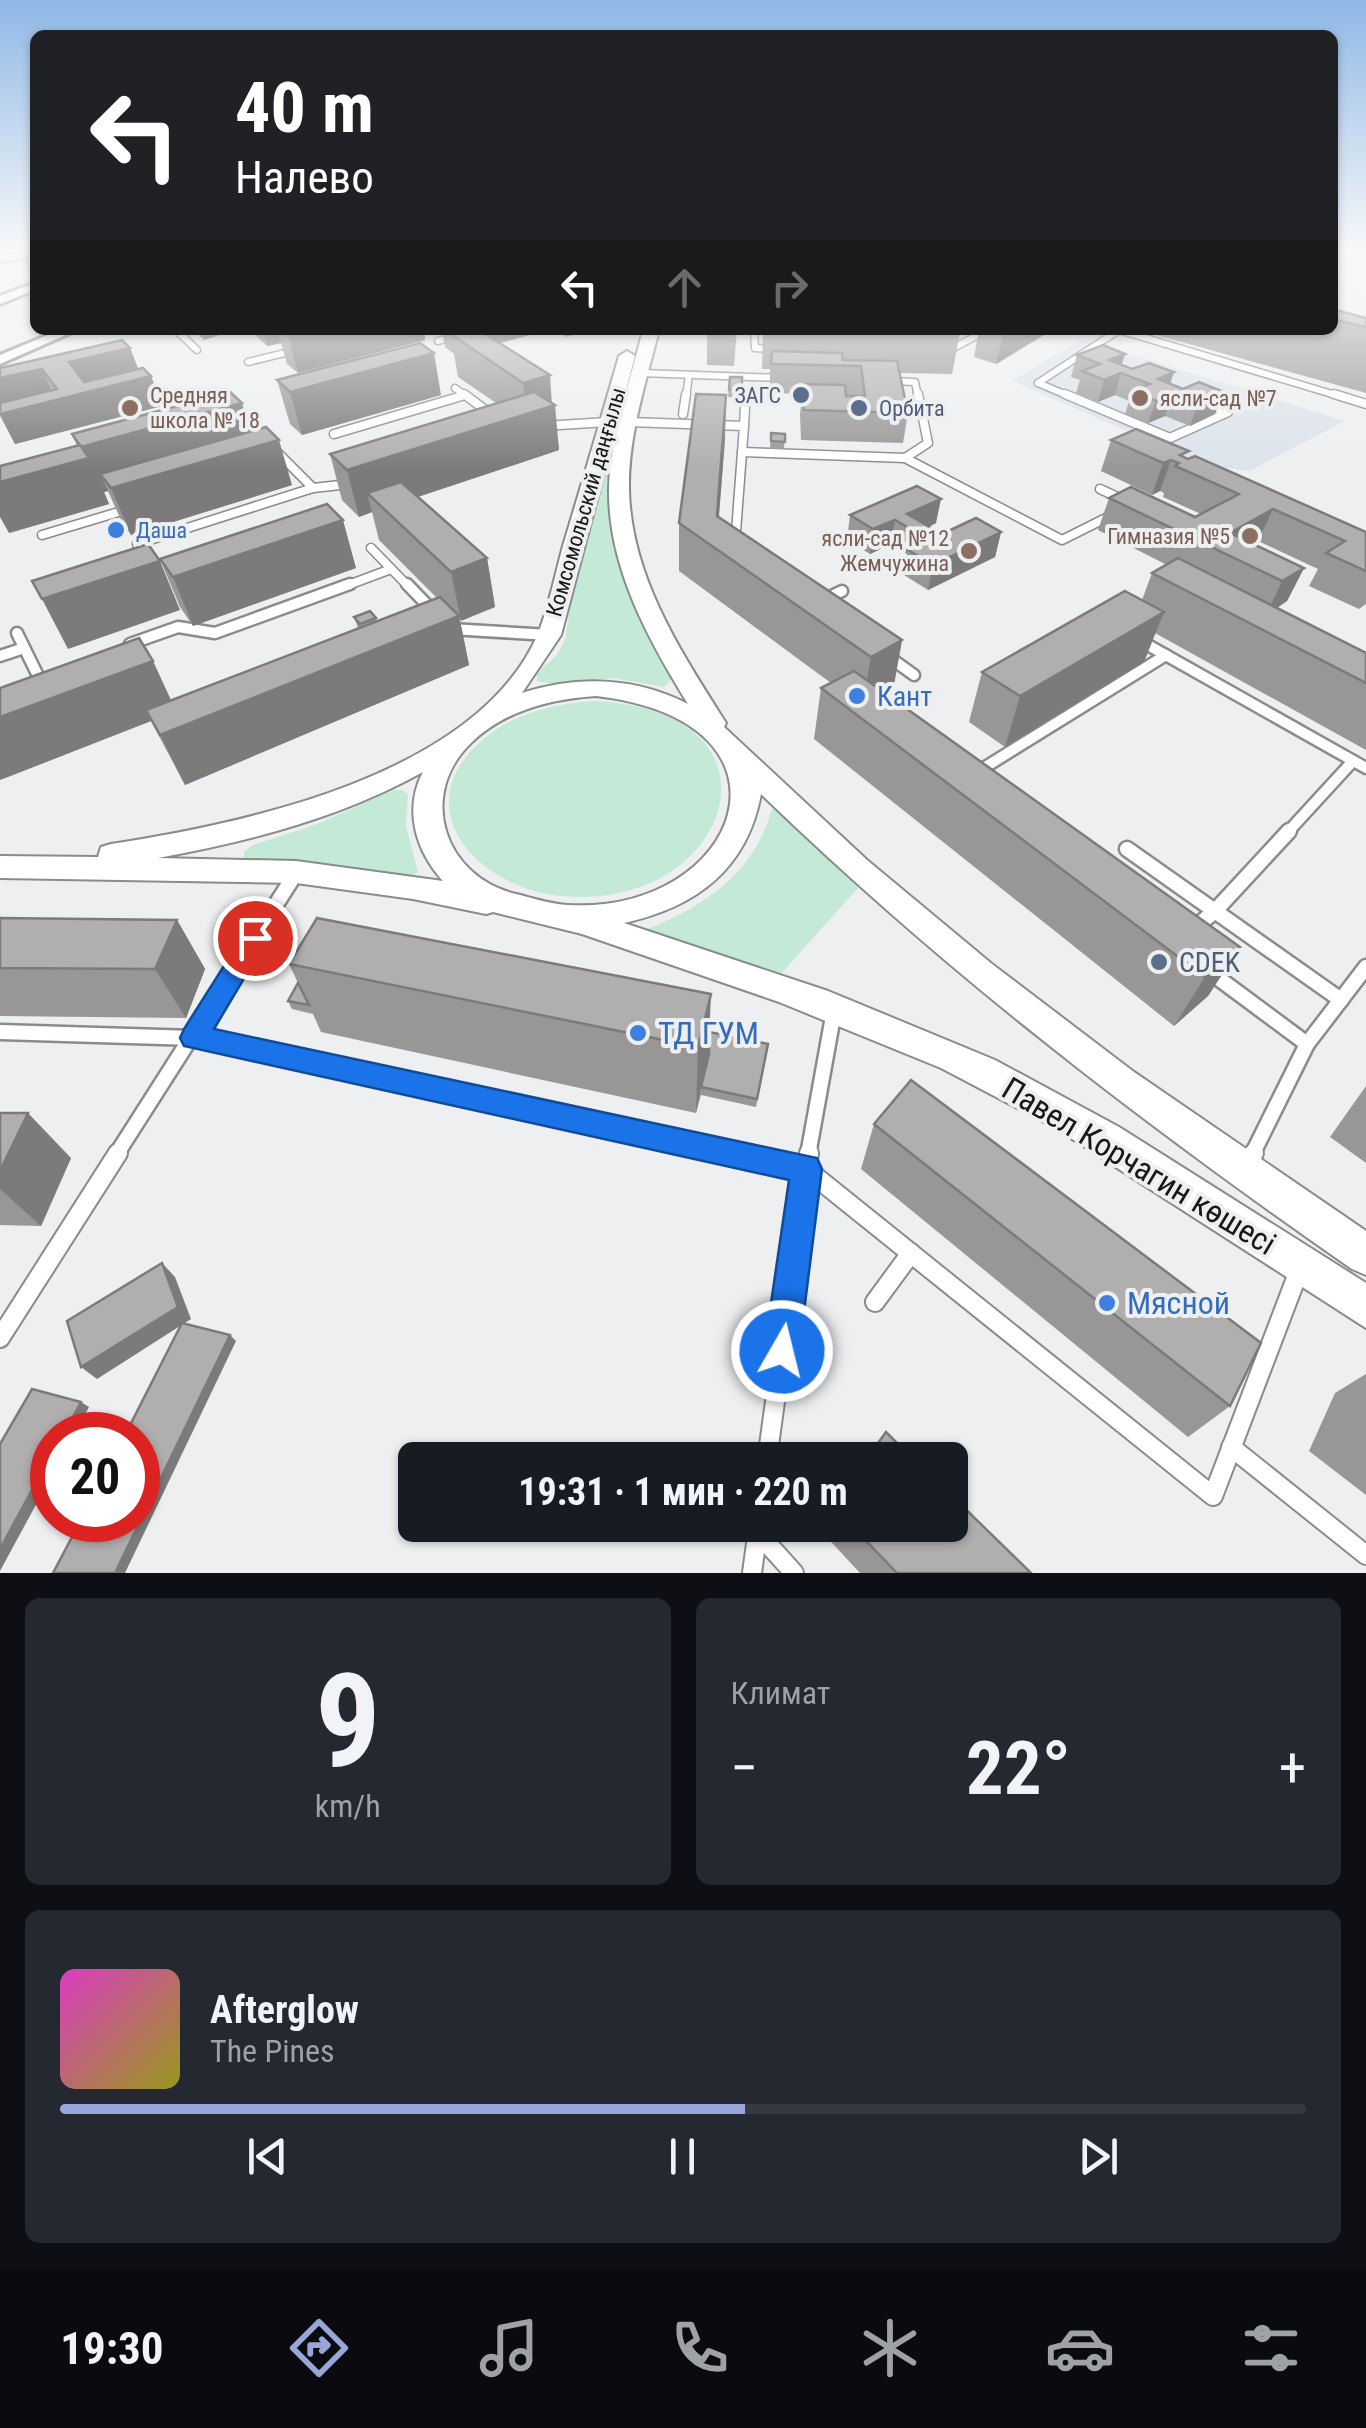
<!DOCTYPE html>
<html lang="ru">
<meta charset="utf-8">
<style>
body{margin:0;font-family:"Roboto Condensed",sans-serif;background:#242831;color:#f1f3f6;height:100vh;display:flex;flex-direction:column;font-size:38px;white-space:nowrap}
*{box-sizing:border-box;margin:0}
p{font-size:32px;color:#9ea1a6}
.icon{flex:none;width:55px;height:55px;fill:none;stroke:currentColor;stroke-width:2;stroke-linecap:round;stroke-linejoin:round}
.map{position:relative;height:1573px;overflow:hidden}
.details{display:flex;flex-direction:column;gap:25px;padding:25px;background:#0d0f14;flex:1}
.details>*{flex:none}
.guide{position:absolute;left:30px;top:30px;width:1308px;height:305px;border-radius:15px;box-shadow:0 2px 8px #0004;background:#202124;color:#fff;overflow:hidden}
.speed{position:absolute;left:30px;top:1412px;display:flex;gap:20px;font-size:50px;font-weight:700;text-align:center}
.speed>*{display:grid;place-content:center;width:130px;height:130px;border-radius:50%;background:#171b24;box-shadow:0 2px 8px #0004;line-height:1}
.speed .limit{border:15px solid #d22;background:#fff;color:#111}
.pin{position:absolute;display:grid;place-items:center;width:85px;height:85px;color:#fff;margin:-42px;border:5px solid #fff;border-radius:50%;box-shadow:0 2px 10px #0007}
.me{position:absolute;width:110px;margin:-55px;rotate:8deg;stroke-linejoin:round;filter:drop-shadow(0 0 8px #0008)}
.turn{display:flex;align-items:center;gap:35px;height:210px;padding:0 40px;font-size:45px}
.turn .icon{width:130px;height:130px;stroke-width:2.5}
.turn b{display:block;font-size:70px;line-height:85px}
.lanes{display:flex;align-items:center;height:95px;padding:0 40px;background:#0003;justify-content:center;gap:50px;direction:ltr}
.lanes .off{opacity:.35}
.big{font-size:75px;font-weight:700;line-height:1.1}
.details .tile{flex:1;display:flex;flex-direction:column;justify-content:center;gap:15px;min-width:0;padding:0 35px;border-radius:15px;background:#242831}
.details .dial{align-items:center;gap:0}
.dial b{font-size:130px;line-height:1}
.song{display:flex;align-items:center;gap:30px}
.cover{width:120px;height:120px;border-radius:15px;background:linear-gradient(135deg,hsl(310 70% 55%),hsl(60 70% 35%))}
.played{height:10px;border-radius:5px;background:linear-gradient(90deg,#99a6da 55%,#363941 55%)}
.keys{display:flex;justify-content:space-around;direction:ltr}
.heat{display:flex;justify-content:space-between;align-items:center;font-size:55px;direction:ltr}
.details .tiles{flex:1;display:grid;gap:25px;grid-template-columns:1fr 1fr}
.tile:last-child{grid-column:span 2}
.trip{position:absolute;left:398px;top:1442px;width:570px;height:100px;border-radius:15px;background:#171b24;box-shadow:0 2px 8px #0004;font-weight:700;line-height:100px;text-align:center}
.menu{display:flex;height:160px;justify-content:space-around;align-items:center;background:#090b0e;color:#9ea1a6}
.menu .icon{width:70px;height:70px}
.menu .on{color:#99a6da}
.menu b{font-size:45px;color:#f1f3f6}
.map>svg:first-child{display:block}
</style>
<div class="map">
<svg width="1366" height="1573" viewBox="0 0 1366 1573">
<rect width="100%" height="100%" fill="#edeff1"/>
<polygon fill="#dce3eb" points="1082,339 1345,421 1249,471 1206,465 1012,381"/>
<g fill="#c4e9d6">
<polygon points="619,416 625,416 614,470 674,676 664,687 613,678 557,685 537,681 537,673 556,656 565,640 573,591"/>
<path d="M593,701C803,709 730,920 553,895C470,882 405,802 486,737C517,712 555,704 593,701Z"/>
<polygon points="394,790 403,790 408,795 406,826 418,872 406,879 250,864 244,859 244,852 253,845 317,824"/>
<path d="M772,809L784,815L858,888L778,977L649,939L647,929C706,906 754,873 772,809Z"/>
</g>
<g fill="none" stroke-linecap="round" stroke-linejoin="round">
<g stroke="#898b8d" stroke-width="9">
<g id="service-far4">
<polyline points="176,330 197,350"/>
<polyline points="754,330 755,348 777,349"/>
<polyline points="1119,330 1342,397"/>
<polyline points="567,332 572,330"/>
<polyline points="438,341 479,330"/>
<polyline points="946,352 987,330"/>
<polyline points="248,362 297,350"/>
<polyline points="641,373 781,378"/>
<polyline points="890,381 915,382 918,397"/>
<polyline points="1038,383 1071,397"/>
<polyline points="1038,383 1119,330"/>
<polyline points="455,388 467,397"/>
<polyline points="458,397 465,395"/>
<polyline points="686,397 689,375"/>
</g>
</g>
<g stroke="#898b8d" stroke-width="11">
<g id="service-far3">
<polyline points="464,394 492,415"/>
<polyline points="1065,394 1170,438 1228,412 1206,404"/>
<polyline points="1334,394 1366,404"/>
<polyline points="683,414 686,394"/>
<polyline points="629,422 744,426 735,545"/>
<polyline points="543,426 608,422"/>
<polyline points="744,426 745,407"/>
<polyline points="334,434 465,395"/>
<polyline points="277,452 313,488"/>
<polyline points="742,452 905,458 928,443 918,394"/>
<polyline points="905,458 1062,540 1114,514"/>
<polyline points="1100,489 1126,501"/>
<polyline points="42,535 132,508"/>
<polyline points="137,544 313,488 349,484"/>
<polyline points="371,548 409,587"/>
<polyline points="343,587 391,569"/>
</g>
</g>
<g stroke="#898b8d" stroke-width="15">
<g id="service-far2">
<polyline points="407,584 434,612"/>
<polyline points="821,601 842,591"/>
<polyline points="451,629 549,635"/>
<polyline points="17,633 44,688"/>
<polyline points="1139,640 1366,768"/>
<polyline points="130,644 178,627 215,633 350,584"/>
<polyline points="0,656 24,648"/>
<polyline points="889,657 914,675"/>
<polyline points="974,774 1166,655"/>
<polyline points="1286,834 1353,761"/>
</g>
</g>
<g stroke="#898b8d" stroke-width="19">
<g id="service-far1">
<polyline points="1127,849 1341,1000"/>
<polyline points="1192,930 1215,911 1289,831"/>
<polyline points="1210,972 1307,1044"/>
<polyline points="0,1032 194,1038 742,1155"/>
<polyline points="116,1155 296,873"/>
<polyline points="808,1155 834,1011"/>
<polyline points="1252,1155 1307,1044 1366,967"/>
</g>
</g>
<g stroke="#898b8d" stroke-width="22">
<g id="service">
<polyline points="730,1153 806,1169 1213,1496 1300,1268"/>
<polyline points="1248,1164 1254,1153"/>
<polyline points="875,1302 911,1253"/>
<polyline points="0,1338 118,1153"/>
<polyline points="1231,1447 1366,1555"/>
<polyline points="767,1460 809,1153"/>
<polyline points="758,1533 794,1573"/>
<polyline points="752,1573 758,1529"/>
</g>
</g>
<g stroke="#898b8d" stroke-width="6">
<g id="minor">
<polygon points="35,252 35,258 0,261 0,255"/>
<polygon points="35,283 35,290 0,304 0,296"/>
<polygon points="60,330 77,330 0,364 0,355"/>
</g>
</g>
<g stroke="#898b8d" stroke-width="4">
<path id="tertiary" d="M643,330H659C646,382 628,436 629,490C631,577 681,652 726,723L724,727L867,860L992,964L1134,1072L1366,1231V1275L1352,1269C1143,1124 944,971 761,794C747,869 697,907 624,923L828,991L995,1060L1119,1127L1366,1283V1328L1055,1128L941,1068L779,1002L582,934L493,912L486,914L413,899L296,883L0,878V856L98,857L101,847L111,844C247,823 477,775 538,634C549,606 555,575 563,546C582,483 601,419 619,356L627,351L635,356L561,635L522,693C577,675 636,677 688,704C648,639 608,567 609,489C610,435 630,382 643,330ZM596,696C813,721 741,914 568,905C551,904 532,898 516,894C444,877 417,795 471,743C505,710 551,699 596,696ZM423,772C403,810 416,851 443,881L296,861L158,858C251,841 340,818 423,772Z"/>
</g>
<use href="#service-far4" stroke="#fff" stroke-width="6"/>
<use href="#service-far3" stroke="#fff" stroke-width="8"/>
<use href="#service-far2" stroke="#fff" stroke-width="10"/>
<use href="#service-far1" stroke="#fff" stroke-width="14"/>
<use href="#service" stroke="#fff" stroke-width="18"/>
<use href="#minor" fill="#fff" fill-rule="evenodd"/>
<use href="#tertiary" fill="#fff" fill-rule="evenodd"/>
</g>
<g fill="#989696">
<polygon points="35,253 35,272 29,271 24,258"/>
<polygon points="1332,309 1366,318 1366,393 1138,330 1332,330"/>
<polygon points="193,330 227,330 228,332 204,340"/>
<polygon points="255,330 424,330 425,340 298,373 287,364 281,343 267,346 257,337"/>
<polygon points="442,330 548,330 500,343 552,404 559,450 418,497 487,558 495,607 460,620 469,665 185,785 151,721 0,780 171,700 358,628 354,617 376,618 377,621 437,598 379,540 372,512 359,517 342,500 330,454 496,403 458,377 454,354 445,347"/>
<polygon points="707,330 737,330 734,366 707,365"/>
<polygon points="763,330 959,330 960,333 952,374 900,373 908,413 903,443 801,440 800,414 802,394 770,393 770,369 762,369"/>
<polygon points="979,330 1052,330 996,364 974,357"/>
<polygon points="130,348 138,369 151,376 162,406 15,444 0,416 0,368"/>
<polygon points="1125,354 1121,365 1132,369 1174,372 1170,384 1215,414 1190,426 1165,416 1148,423 1125,414 1129,401 1115,395 1098,402 1076,393 1080,380 1071,377 1077,355"/>
<polygon points="730,377 742,377 741,398 728,397"/>
<polygon points="277,380 441,395 302,435 290,424"/>
<polygon points="771,433 785,434 784,449 770,449"/>
<polygon points="72,434 292,485 131,535 121,520 108,491 104,492 109,504 9,533 77,446"/>
<polygon points="725,439 719,517 902,640 893,690 886,694 1240,947 1208,996 1174,1026 814,739 821,688 831,683 679,571 679,523"/>
<polygon points="1111,440 1186,458 1366,532 1366,604 1359,609 1309,586 1318,569 1258,541 1253,544 1304,568 1287,601 1277,608 1366,653 1366,750 1155,633 1144,662 1005,747 969,722 982,672 1142,600 1152,573 1167,565 1098,530 1109,498 1195,517 1201,514 1163,497 1164,493 1160,491 1152,495 1101,471"/>
<polygon points="850,515 936,523 929,527 942,534 1001,532 995,557 928,590 904,575 907,554 891,544 870,554 847,540"/>
<polygon points="160,559 356,568 193,626 180,607"/>
<polygon points="0,918 177,920 205,969 186,1018 0,1016"/>
<polygon points="289,964 709,1032 767,1052 756,1107 701,1095 696,1113 321,1032 313,1014 292,1009 288,1001 298,983"/>
<polygon points="1366,1086 1366,1163 1330,1137"/>
<polygon points="0,1113 71,1158 41,1226 0,1225"/>
<polygon points="874,1124 1230,1406 1188,1437 861,1169"/>
<polygon points="1366,1374 1366,1495 1309,1451 1335,1393"/>
<polygon points="824,1525 950,1525 1031,1573 860,1573 821,1531"/>
</g>
<g fill="#7c7a7a">
<polygon points="200,330 227,330 228,332 204,340"/>
<polygon points="262,330 278,330 281,343 267,346"/>
<polygon points="285,330 424,330 425,340 298,373 287,332"/>
<polygon points="453,330 548,330 474,350 454,337"/>
<polygon points="1004,330 1052,330 996,364"/>
<polygon points="130,348 141,376 81,391 69,362"/>
<polygon points="434,353 441,395 302,435 290,392"/>
<polygon points="1125,354 1119,374 1121,373 1115,395 1098,402 1109,360"/>
<polygon points="42,369 55,398 0,411 0,378"/>
<polygon points="1174,372 1166,394 1158,379"/>
<polygon points="550,375 552,406 555,405 559,450 384,508 367,493 372,512 359,517 347,470 527,414 523,383"/>
<polygon points="151,376 162,406 15,444 0,414"/>
<polygon points="1224,392 1215,414 1190,426 1198,403"/>
<polygon points="1173,393 1165,416 1148,423 1156,401"/>
<polygon points="726,395 725,439 716,549 717,516"/>
<polygon points="242,403 255,446 279,440 292,485 131,535 111,488 100,474 108,491 104,492 109,504 9,533 0,517 0,482 81,447"/>
<polygon points="1171,460 1160,491 1152,495 1163,463"/>
<polygon points="941,499 936,523 916,532 907,514"/>
<polygon points="1273,509 1258,541 1231,557 1230,533"/>
<polygon points="343,520 356,568 193,626 173,577"/>
<polygon points="895,520 891,544 870,554 873,529"/>
<polygon points="1001,532 995,557 928,590 933,565"/>
<polygon points="487,558 495,607 461,621 451,572"/>
<polygon points="160,561 180,610 68,649 42,599"/>
<polygon points="1304,568 1287,601 1266,615 1282,581"/>
<polygon points="1164,612 1144,662 1005,747 1020,696"/>
<polygon points="459,616 469,665 185,785 160,735"/>
<polygon points="902,640 893,690 862,707 871,657"/>
<polygon points="153,661 176,711 146,710 151,721 0,780 0,717"/>
<polygon points="177,920 205,969 186,1018 155,969"/>
<polygon points="1240,947 1208,996 1174,1026 1205,977"/>
<polygon points="711,994 708,1062 701,1087 696,1113 698,1047"/>
<polygon points="28,1113 71,1158 41,1226 0,1189 0,1171"/>
<polygon points="162,1263 175,1277 191,1319 97,1379 81,1367"/>
<polygon points="230,1335 236,1341 125,1573 115,1573"/>
<polygon points="81,1402 89,1407 74,1435 63,1435"/>
<polygon points="52,1453 52,1475 0,1571 0,1549"/>
</g>
<g fill="#b1aeaf" stroke="#7c7a7a" stroke-width="2.5">
<polygon points="35,253 35,260 24,258"/>
<polygon points="1332,309 1366,318 1366,327 1332,319"/>
<polygon points="471,330 479,330 550,375 523,383 452,335"/>
<polygon points="856,330 959,330 960,333"/>
<polygon points="122,340 130,348 69,362 84,382 143,368 151,376 0,414 0,403 57,389 42,369 0,378 0,368"/>
<polygon points="420,343 434,353 290,392 277,380"/>
<polygon points="1103,345 1125,354 1109,360 1132,369 1149,363 1174,372 1158,379 1183,389 1199,382 1224,392 1198,403 1173,393 1156,401 1132,391 1150,384 1121,373 1104,380 1082,371 1100,364 1077,355"/>
<polygon points="772,351 842,353 843,360 897,361 908,413 804,410 803,384 845,385 846,396 865,396 861,366 771,364"/>
<polygon points="730,377 742,377 742,390 729,390"/>
<polygon points="230,392 242,403 81,447 72,434"/>
<polygon points="534,392 555,405 347,470 330,454"/>
<polygon points="696,394 726,395 717,516 902,640 871,657 679,523"/>
<polygon points="266,427 279,440 111,488 100,474"/>
<polygon points="1136,429 1189,451 1180,455 1188,459 1195,456 1366,532 1366,571 1326,553 1345,541 1273,509 1230,533 1304,568 1282,581 1109,498 1131,487 1195,517 1239,494 1175,466 1179,463 1171,460 1163,463 1111,440"/>
<polygon points="771,433 785,434 785,442 771,441"/>
<polygon points="80,445 89,458 0,482 0,466"/>
<polygon points="401,482 487,558 451,572 367,493"/>
<polygon points="917,486 941,499 907,514 942,534 976,518 1001,532 933,565 908,550 929,540 895,520 873,529 850,515"/>
<polygon points="327,504 343,520 173,577 160,559"/>
<polygon points="148,544 160,561 42,599 32,581"/>
<polygon points="1178,558 1366,653 1366,683 1152,573"/>
<polygon points="1125,591 1164,612 1020,696 982,672"/>
<polygon points="440,597 459,616 160,735 146,710"/>
<polygon points="370,611 376,618 360,624 354,617"/>
<polygon points="139,638 153,661 0,717 0,688"/>
<polygon points="854,671 1240,947 1205,977 821,688"/>
<polygon points="0,918 177,920 155,969 0,968"/>
<polygon points="317,918 711,994 698,1047 289,964"/>
<polygon points="298,983 309,1005 288,1001"/>
<polygon points="709,1032 768,1044 757,1099 701,1087 709,1054"/>
<polygon points="911,1080 1261,1343 1230,1406 874,1124"/>
<polygon points="0,1113 28,1113 0,1171"/>
<polygon points="162,1263 178,1307 81,1367 67,1321"/>
<polygon points="182,1323 230,1335 115,1573 53,1573 81,1520 138,1520 138,1435 125,1435"/>
<polygon points="32,1389 81,1402 63,1435 52,1435 52,1453 0,1549 0,1444"/>
<polygon points="886,1432 914,1460 866,1460"/>
<polygon points="950,1494 1031,1573 897,1573 851,1525 950,1525"/>
</g>
<linearGradient id="sky" x2="0" y2="1"><stop stop-color="#8fb8e5"/><stop offset="0.53" stop-color="#f7f8f9"/><stop offset="1" stop-color="#f7f8f9" stop-opacity="0"/></linearGradient>
<rect width="1366" height="470" fill="url(#sky)"/>
<polygon fill="#1a73e8" stroke="#114b97" stroke-width="2.5" points="255,928 264,931 268,938 214,1029 817,1158 822,1169 799,1351 794,1363 782,1368 769,1363 764,1351 789,1180 184,1046 180,1038 184,1029 246,931"/>
<g fill="#5c6f8a" stroke="#edeff1" stroke-width="4">
<circle cx="801" cy="395" r="10"/>
<circle cx="859" cy="408" r="10"/>
<circle cx="1159" cy="962" r="10"/>
</g>
<g fill="#8d6e63" stroke="#edeff1" stroke-width="4">
<circle cx="1140" cy="398" r="10"/>
<circle cx="130" cy="408" r="10"/>
<circle cx="1250" cy="536" r="10"/>
<circle cx="969" cy="551" r="10"/>
</g>
<g fill="#3f7fe0" stroke="#edeff1" stroke-width="4">
<circle cx="116" cy="530" r="10"/>
<circle cx="857" cy="696" r="10"/>
<circle cx="638" cy="1033" r="10"/>
<circle cx="1107" cy="1303" r="10"/>
</g>
<g text-anchor="middle" dominant-baseline="central" stroke-width="8" stroke-linejoin="round" paint-order="stroke">
<g font-size="22" fill="#785e54" stroke="#edeff1" text-anchor="start">
<text x="150" y="395">Средняя<tspan x="150" dy="25">школа № 18</tspan></text>
<text x="1160" y="398">ясли-сад №7</text>
<text x="1230" y="536" text-anchor="end">Гимназия №5</text>
<text x="949" y="538" text-anchor="end">ясли-сад №12<tspan x="949" dy="25">Жемчужина</tspan></text>
</g>
<g font-size="22" fill="#4e5e75" stroke="#edeff1" text-anchor="end">
<text x="781" y="395">ЗАГС</text>
<text x="879" y="408" text-anchor="start">Орбита</text>
</g>
<g font-size="22" fill="#161718" stroke="#edeff1">
<text transform="translate(586 502) rotate(-74)">Комсомольский даңғылы</text>
</g>
<g font-size="22" fill="#366cbe" stroke="#edeff1" text-anchor="start">
<text x="136" y="530">Даша</text>
</g>
<g font-size="28" fill="#366cbe" stroke="#edeff1" text-anchor="start">
<text x="877" y="696">Кант</text>
</g>
<g font-size="28" fill="#4e5e75" stroke="#edeff1" text-anchor="start">
<text x="1179" y="962">CDEK</text>
</g>
<g font-size="32" fill="#366cbe" stroke="#edeff1" text-anchor="start">
<text x="658" y="1033">ТД ГУМ</text>
<text x="1127" y="1303">Мясной</text>
</g>
<g font-size="32" fill="#161718" stroke="#edeff1">
<text transform="translate(1139 1166) rotate(31)">Павел Корчагин көшесі</text>
</g>
</g>
</svg>
<div class="speed"><div class="limit">20</div></div>
<div class="pin" style="left:255px;top:938px;background:#d93025"><svg class="icon" aria-label="arrive" viewBox="0 0 24 24"><path d="M6 21V4h12l-3 4 3 4H6"/></svg></div>
<svg class="me" style="left:782px;top:1351px" viewBox="-20 -20 40 40"><circle r="17" fill="#1a73e8" stroke="#fff" stroke-width="3"/><path d="M0-11L8 9 0 5-8 9z" fill="#fff"/></svg>
<div class="trip">19:31 · 1 мин · 220 m</div>
<div class="guide">
<div class="turn"><svg class="icon" aria-label="left" viewBox="0 0 24 24"><path d="M17 20v-9H6M10 6l-5 5 5 5"/></svg><div><b>40 m</b>Налево</div></div>
<div class="lanes"><svg class="icon" aria-label="left" viewBox="0 0 24 24"><path d="M17 20v-9H6M10 6l-5 5 5 5"/></svg><svg class="icon off" aria-label="ahead" viewBox="0 0 24 24"><path d="M12 20V5M6 11l6-6 6 6"/></svg><svg class="icon off" aria-label="right" viewBox="0 0 24 24"><path d="M7 20v-9h11M14 6l5 5-5 5"/></svg></div>
</div>
</div>
<section class="details">
<div class="tiles">
<div class="tile dial"><b>9</b><p>km/h</p></div>
<div class="tile"><p>Климат</p>
<div class="heat"><a>−</a><b class="big">22°</b><a>+</a></div>
</div>
<div class="tile">
<div class="song"><i class="cover"></i><div><b>Afterglow</b><p>The Pines</p></div></div>
<div class="played"></div>
<div class="keys"><svg class="icon" aria-label="previous" viewBox="0 0 24 24"><path d="M18 5L8 12l10 7zM5 5v14"/></svg><svg class="icon" aria-label="pause" viewBox="0 0 24 24"><path d="M8 5v14M16 5v14"/></svg><svg class="icon" aria-label="next" viewBox="0 0 24 24"><path d="M6 5l10 7-10 7zM19 5v14"/></svg></div>
</div>
</div>
</section>
<nav class="menu">
<b>19:30</b>
<svg class="icon on" aria-label="directions" viewBox="0 0 24 24"><path d="M12 3l9 9-9 9-9-9zM9 14v-3h6M13 9l2 2-2 2"/></svg>
<svg class="icon" aria-label="music" viewBox="0 0 24 24"><path d="M9 18V5l10-2v13"/><circle cx="6" cy="18" r="3"/><circle cx="16" cy="16" r="3"/></svg>
<svg class="icon" aria-label="phone" viewBox="0 0 24 24"><path d="M5 4h4l2 5-3 2q2 4 5 5l2-3 5 2v4C11 20 4 13 5 4z"/></svg>
<svg class="icon" aria-label="climate" viewBox="0 0 24 24"><path d="M12 3v18M4 7l16 10M4 17L20 7"/></svg>
<svg class="icon" aria-label="car" viewBox="0 0 24 24"><path d="M5 17H2v-5l4-1 3-4h7l3 4 3 1v5h-3M9 17h6M6 11h13"/><circle cx="7" cy="17" r="2"/><circle cx="17" cy="17" r="2"/></svg>
<svg class="icon" aria-label="filters" viewBox="0 0 24 24"><path d="M4 7h16M4 17h16"/><circle cx="9" cy="7" r="2"/><circle cx="15" cy="17" r="2"/></svg>
</nav>
